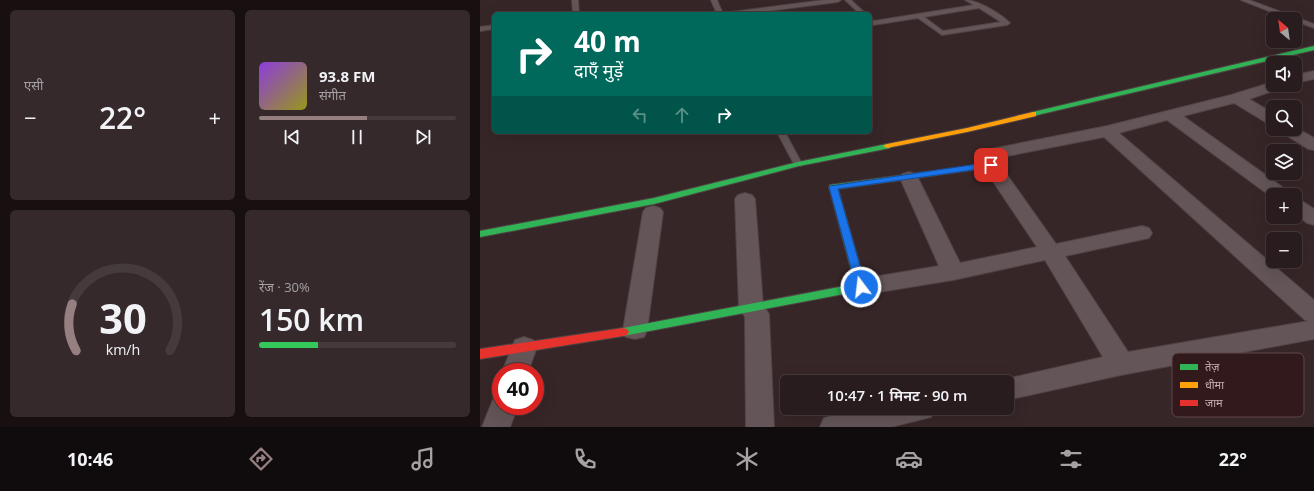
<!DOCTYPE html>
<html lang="hi">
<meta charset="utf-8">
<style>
body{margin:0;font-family:"Open Sans","Noto Sans Devanagari",sans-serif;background:#35292b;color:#f1f3f6;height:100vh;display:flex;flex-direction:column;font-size:15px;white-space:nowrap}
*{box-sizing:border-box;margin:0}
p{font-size:13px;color:#a5a1a4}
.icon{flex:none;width:22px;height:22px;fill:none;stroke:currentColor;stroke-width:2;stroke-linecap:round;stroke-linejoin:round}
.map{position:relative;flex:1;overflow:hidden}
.panel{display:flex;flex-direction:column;gap:10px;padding:10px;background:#170f10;width:480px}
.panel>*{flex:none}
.top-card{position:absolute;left:12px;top:12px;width:380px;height:122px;border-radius:6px;box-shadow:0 4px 16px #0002,0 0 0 1px #453a3c;background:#00695c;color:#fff;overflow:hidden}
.needle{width:26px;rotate:331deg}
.controls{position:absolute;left:786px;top:12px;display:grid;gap:8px}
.controls a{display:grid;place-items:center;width:36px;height:36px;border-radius:6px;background:#291c1e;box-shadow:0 4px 16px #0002,0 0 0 1px #453a3c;font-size:20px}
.speed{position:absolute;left:12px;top:363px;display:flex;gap:8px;font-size:20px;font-weight:700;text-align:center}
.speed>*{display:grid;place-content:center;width:52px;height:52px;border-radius:50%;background:#291c1e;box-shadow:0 4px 16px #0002,0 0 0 1px #453a3c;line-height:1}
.speed .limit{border:6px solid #d22;background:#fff;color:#111}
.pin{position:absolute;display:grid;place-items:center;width:34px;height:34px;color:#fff;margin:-17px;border-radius:8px;box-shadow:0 2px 6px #0006}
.me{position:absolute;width:44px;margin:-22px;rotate:345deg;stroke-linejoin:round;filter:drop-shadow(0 0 3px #0008)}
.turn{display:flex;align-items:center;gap:14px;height:84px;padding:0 16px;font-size:18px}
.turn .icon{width:52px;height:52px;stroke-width:2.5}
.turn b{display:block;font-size:28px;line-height:34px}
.lanes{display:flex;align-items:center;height:38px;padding:0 16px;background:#0003;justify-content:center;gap:20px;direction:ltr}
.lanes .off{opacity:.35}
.big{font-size:30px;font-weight:600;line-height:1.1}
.panel .card{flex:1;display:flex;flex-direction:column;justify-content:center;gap:6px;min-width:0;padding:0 14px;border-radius:6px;background:#35292b}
.panel .dial{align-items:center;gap:0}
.dial svg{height:104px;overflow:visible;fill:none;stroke:#453a3c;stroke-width:7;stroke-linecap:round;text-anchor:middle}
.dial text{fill:#f1f3f6;stroke:none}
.song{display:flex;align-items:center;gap:12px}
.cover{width:48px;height:48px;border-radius:6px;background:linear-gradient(135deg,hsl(270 70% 55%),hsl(60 70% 35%))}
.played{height:4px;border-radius:2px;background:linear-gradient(90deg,#967f81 55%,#453a3c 55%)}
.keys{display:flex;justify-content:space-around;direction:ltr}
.heat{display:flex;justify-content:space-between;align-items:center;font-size:22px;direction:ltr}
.charge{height:6px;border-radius:3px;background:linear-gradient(90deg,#34c759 30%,#453a3c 0)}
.panel .tiles{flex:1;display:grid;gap:10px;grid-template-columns:repeat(2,1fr)}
.trip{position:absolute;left:300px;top:375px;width:234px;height:40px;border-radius:6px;background:#291c1e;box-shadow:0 4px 16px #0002,0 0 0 1px #453a3c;font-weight:600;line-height:40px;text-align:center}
.dock{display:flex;height:64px;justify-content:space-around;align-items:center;background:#100b0c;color:#a5a1a4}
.dock .icon{width:28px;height:28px}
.dock .active{color:#967f81}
.dock b{font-size:18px;color:#f1f3f6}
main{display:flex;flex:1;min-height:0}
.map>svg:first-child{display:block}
</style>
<main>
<section class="panel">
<div class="tiles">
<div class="card"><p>एसी</p>
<div class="heat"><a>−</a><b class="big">22°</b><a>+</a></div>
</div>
<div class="card">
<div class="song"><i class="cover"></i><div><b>93.8 FM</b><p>संगीत</p></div></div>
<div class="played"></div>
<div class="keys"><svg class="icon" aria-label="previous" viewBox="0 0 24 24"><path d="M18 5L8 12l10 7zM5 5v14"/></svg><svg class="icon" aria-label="pause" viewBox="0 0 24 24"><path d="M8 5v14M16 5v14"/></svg><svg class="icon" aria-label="next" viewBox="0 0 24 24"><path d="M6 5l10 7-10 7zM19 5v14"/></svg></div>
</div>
<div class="card dial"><svg viewBox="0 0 100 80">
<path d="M14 69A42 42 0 1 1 86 69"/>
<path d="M14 69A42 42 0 0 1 11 33" stroke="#967f81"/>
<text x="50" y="56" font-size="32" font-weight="700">30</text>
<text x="50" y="72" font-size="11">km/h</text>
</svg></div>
<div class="card"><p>रेंज · 30%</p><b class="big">150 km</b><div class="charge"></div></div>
</div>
</section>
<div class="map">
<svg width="834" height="427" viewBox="0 0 834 427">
<rect width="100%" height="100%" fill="#372628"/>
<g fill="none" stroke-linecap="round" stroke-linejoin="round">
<g stroke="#504344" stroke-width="2">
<g id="lane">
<polygon points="92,0 98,0 99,14 93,14"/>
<polygon points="231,0 237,0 243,14 237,14"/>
<polygon points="345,0 361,0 358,2 264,14 248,14 251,12"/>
<polygon points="365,0 371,0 386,14 380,14"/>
<path d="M485,0C498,0 521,14 530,23L527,25L462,35L438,18L393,25L390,23V18L394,21L494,5ZM499,8L521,22L463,31L444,17Z"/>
<polygon points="761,0 769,0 834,24 834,28 815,21 815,19 809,19"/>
<polygon points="14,25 14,29 0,31 0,27"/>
<polygon points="297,132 305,132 322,164 321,166 315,166"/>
</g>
</g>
<g stroke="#504344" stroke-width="2">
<g id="street">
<polygon points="834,71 834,79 815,83 815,75"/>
<path d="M793,82V85H804L802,88L769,99L793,113V125L787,123L754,103L703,116L808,191L811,195H793V198L687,120L639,133L834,300V339L641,375L527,400V382H517V381L623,357L565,260L473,280L381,295L373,293L369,287L373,281L381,279L459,266L420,178L422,174L429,172L436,174L438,178L480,263L557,247L502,165L498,155L501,151L627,126L751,95ZM624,137L825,320L829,321L648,352L585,256L669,238L672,233L669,228L662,226L576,244L520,165L517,158Z"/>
<polygon points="815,127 834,138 834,150 828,149 801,132 799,129 815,129"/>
<polygon points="265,193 272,195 275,199 283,305 289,314 294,427 266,427 265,317 259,308 255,199 258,195"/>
<polygon points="815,199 822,201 834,209 834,225 827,223 815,214"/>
<polygon points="173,206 180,208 183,212 167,330 164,337 155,339 146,337 143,330 163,212 166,208"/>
<polygon points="44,337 53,340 57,347 48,372 22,372 35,340"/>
<polygon points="21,395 21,406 38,406 30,427 2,427 14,397"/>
<polygon points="383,408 455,408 451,417 411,427 340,427 344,418"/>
</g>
</g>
<g stroke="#504344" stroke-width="2">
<g id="fast">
<polygon points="834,46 834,50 553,116 549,114 553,112"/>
<polygon points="407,144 410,144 411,146 410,148 319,166 174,204 0,237 0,231 174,198 318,162"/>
<polygon points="511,163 514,163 515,165 514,167 358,189 386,287 385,290 143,336 139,335 137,332 139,329 143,328 375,284 349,187 350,185"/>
</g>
</g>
<g stroke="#504344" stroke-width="2">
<polygon id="slow" points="553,112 556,112 556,116 487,132 407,148 403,146 407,144 487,128"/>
</g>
<g stroke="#504344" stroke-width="2">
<polygon id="jam" points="143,328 147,329 149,332 147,335 143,336 0,359 0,349"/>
</g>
<use href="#lane" fill="#645658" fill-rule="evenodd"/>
<use href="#street" fill="#645658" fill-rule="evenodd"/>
<use href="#fast" fill="#30b455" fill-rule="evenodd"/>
<use href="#slow" fill="#ff9f0a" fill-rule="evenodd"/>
<use href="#jam" fill="#e5322d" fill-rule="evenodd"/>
</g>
<polygon fill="#1a73e8" stroke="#114b97" points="511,162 514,163 514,167 358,189 386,287 385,290 377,290 349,187 350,186"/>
<rect x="692" y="353" width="132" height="64" rx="6" fill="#321a1c" stroke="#5f4749" stroke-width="1"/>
<rect x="700" y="364" width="18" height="6" fill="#30b455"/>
<rect x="700" y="382" width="18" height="6" fill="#ff9f0a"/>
<rect x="700" y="400" width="18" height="6" fill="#e5322d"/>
<g font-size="11" fill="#c9afb1">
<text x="725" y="371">तेज़</text>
<text x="725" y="389">धीमा</text>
<text x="725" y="407">जाम</text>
</g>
</svg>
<div class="controls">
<a><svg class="needle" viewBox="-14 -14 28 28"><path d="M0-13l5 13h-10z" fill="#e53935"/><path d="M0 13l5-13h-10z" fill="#a5a1a4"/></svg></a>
<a><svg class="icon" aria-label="sound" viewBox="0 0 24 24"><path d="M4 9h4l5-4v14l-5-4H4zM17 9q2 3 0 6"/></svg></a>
<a><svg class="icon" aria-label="search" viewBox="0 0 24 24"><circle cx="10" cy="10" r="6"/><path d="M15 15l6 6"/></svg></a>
<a><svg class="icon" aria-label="layers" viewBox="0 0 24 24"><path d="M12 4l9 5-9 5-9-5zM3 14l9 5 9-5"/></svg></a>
<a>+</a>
<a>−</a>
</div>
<div class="speed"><div class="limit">40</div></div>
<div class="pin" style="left:511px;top:165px;background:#d93025"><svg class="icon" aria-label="arrive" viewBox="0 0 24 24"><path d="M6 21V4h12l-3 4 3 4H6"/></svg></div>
<svg class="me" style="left:381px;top:287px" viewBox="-20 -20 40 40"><circle r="17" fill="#1a73e8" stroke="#fff" stroke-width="3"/><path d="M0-11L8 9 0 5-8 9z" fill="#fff"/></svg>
<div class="trip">10:47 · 1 मिनट · 90 m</div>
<div class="top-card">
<div class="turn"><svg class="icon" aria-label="right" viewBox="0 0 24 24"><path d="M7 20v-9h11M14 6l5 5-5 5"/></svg><div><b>40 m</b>दाएँ मुड़ें</div></div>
<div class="lanes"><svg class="icon off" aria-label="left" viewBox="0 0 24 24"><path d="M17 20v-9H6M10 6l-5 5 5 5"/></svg><svg class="icon off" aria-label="ahead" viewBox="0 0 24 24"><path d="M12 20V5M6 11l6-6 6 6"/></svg><svg class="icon" aria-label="right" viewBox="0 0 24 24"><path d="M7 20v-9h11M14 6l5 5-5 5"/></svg></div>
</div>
</div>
</main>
<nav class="dock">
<b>10:46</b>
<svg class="icon active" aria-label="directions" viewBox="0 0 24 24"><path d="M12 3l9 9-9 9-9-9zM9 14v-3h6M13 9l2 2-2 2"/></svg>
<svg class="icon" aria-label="music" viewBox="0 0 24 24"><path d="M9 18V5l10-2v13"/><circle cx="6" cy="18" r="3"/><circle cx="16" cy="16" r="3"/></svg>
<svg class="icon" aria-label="phone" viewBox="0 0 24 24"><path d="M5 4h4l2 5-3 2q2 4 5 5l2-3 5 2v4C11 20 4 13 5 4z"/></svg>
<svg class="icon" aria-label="climate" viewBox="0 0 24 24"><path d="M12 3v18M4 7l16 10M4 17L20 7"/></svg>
<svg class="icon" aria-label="car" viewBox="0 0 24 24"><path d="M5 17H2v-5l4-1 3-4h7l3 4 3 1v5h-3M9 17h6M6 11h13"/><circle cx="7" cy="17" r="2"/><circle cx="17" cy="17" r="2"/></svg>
<svg class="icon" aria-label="filters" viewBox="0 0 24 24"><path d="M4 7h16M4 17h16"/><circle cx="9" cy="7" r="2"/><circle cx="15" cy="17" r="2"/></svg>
<b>22°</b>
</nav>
